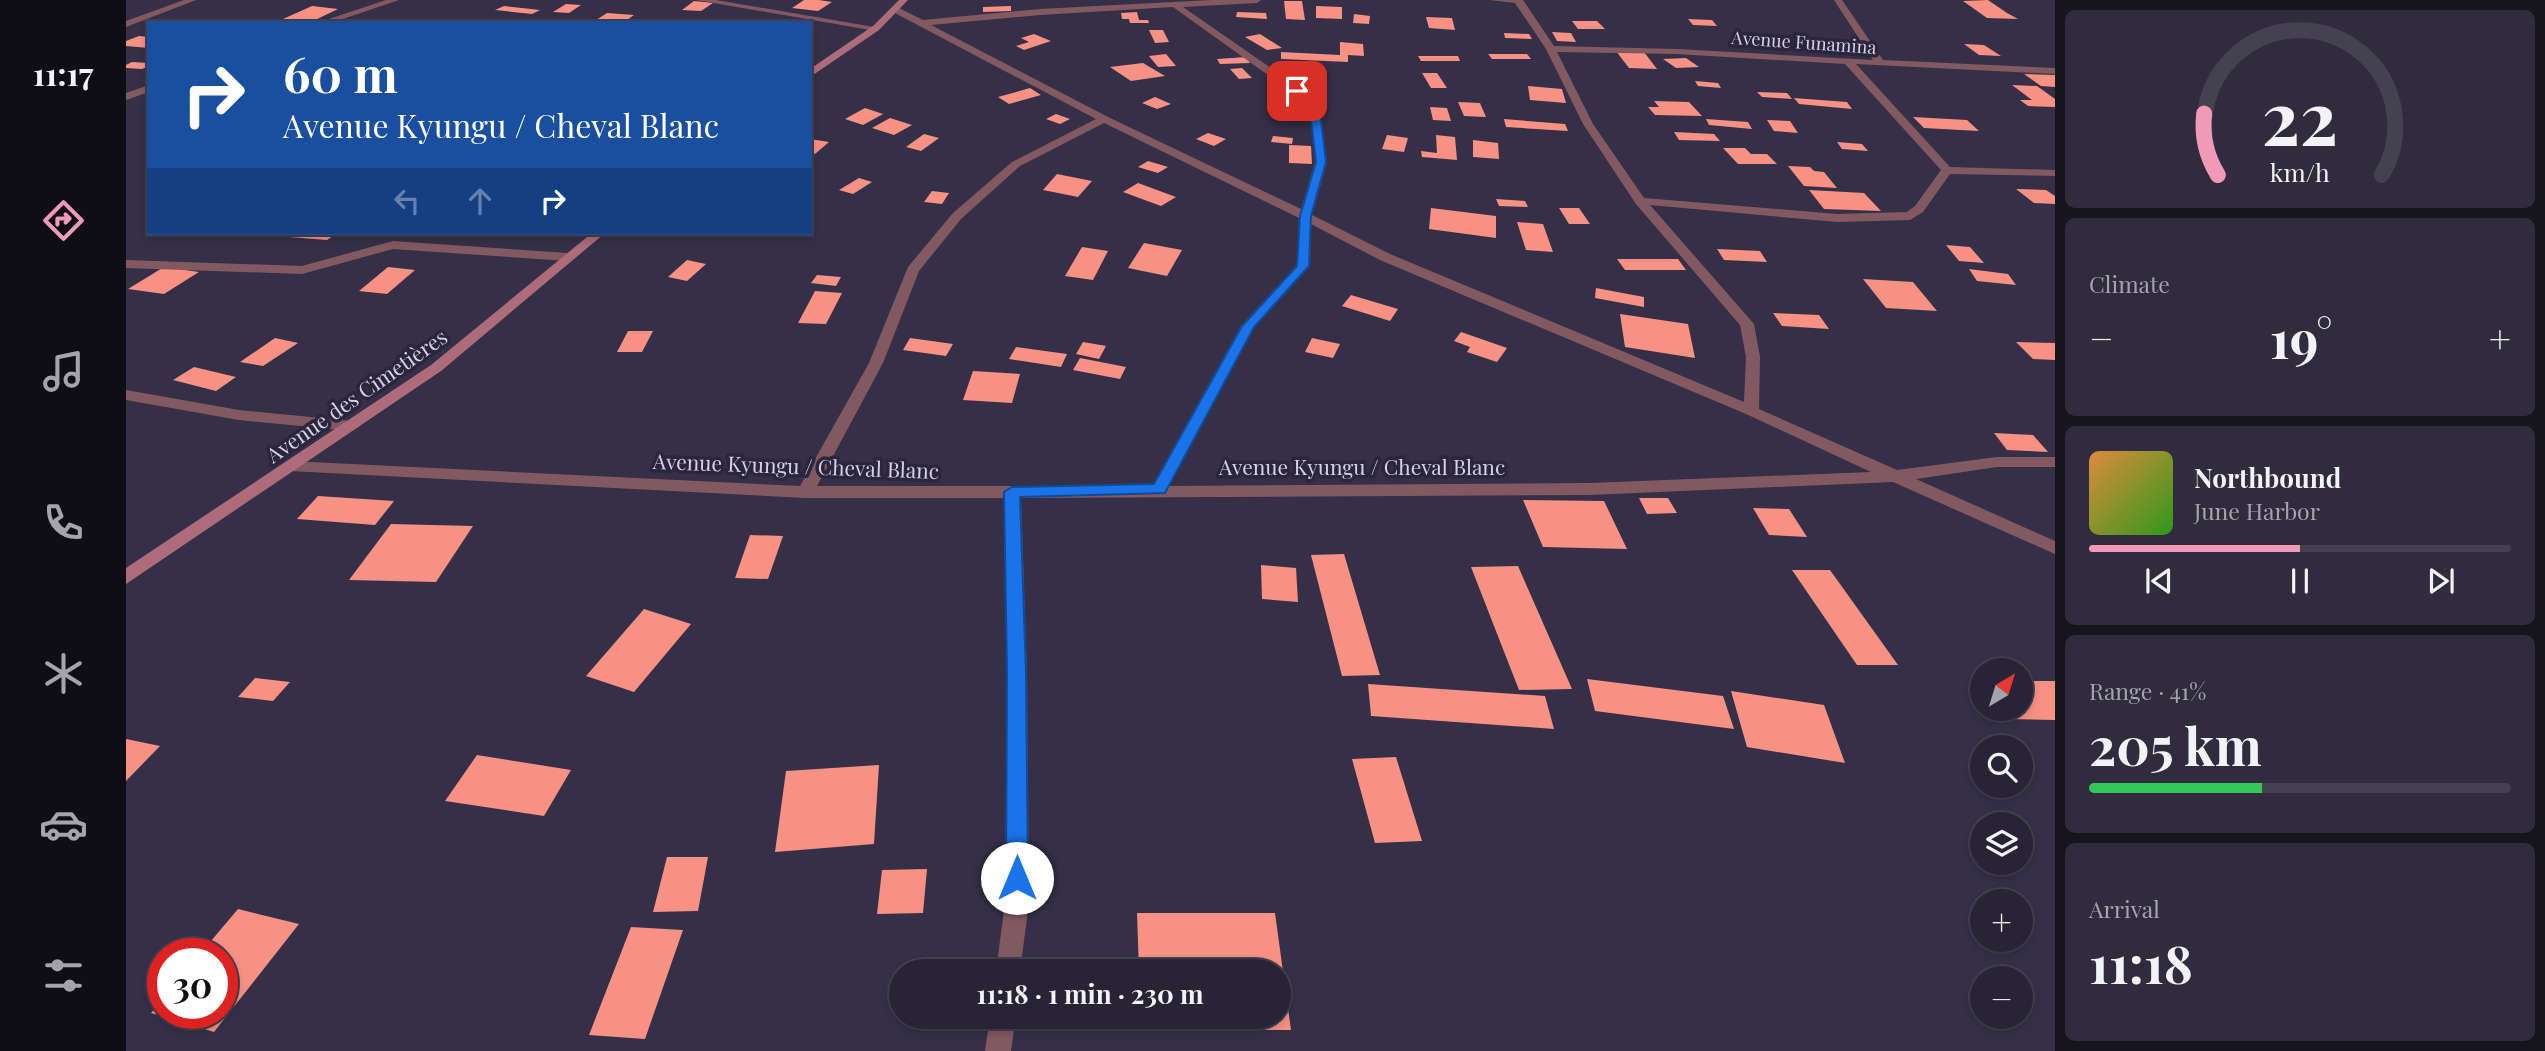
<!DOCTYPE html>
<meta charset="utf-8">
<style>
body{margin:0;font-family:"Playfair Display",serif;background:#302c3d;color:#f1f3f6;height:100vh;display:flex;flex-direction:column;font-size:26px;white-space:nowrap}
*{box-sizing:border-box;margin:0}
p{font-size:23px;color:#a5a4ad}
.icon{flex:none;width:38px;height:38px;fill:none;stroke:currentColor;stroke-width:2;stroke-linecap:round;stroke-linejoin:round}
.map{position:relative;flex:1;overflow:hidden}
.panel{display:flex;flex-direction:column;gap:10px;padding:10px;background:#16141d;width:490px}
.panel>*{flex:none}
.guide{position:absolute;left:21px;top:21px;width:665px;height:214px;border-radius:0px;box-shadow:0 4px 10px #0003,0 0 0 2px #444150;background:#1a4fa0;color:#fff;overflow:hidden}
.needle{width:46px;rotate:38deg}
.fabs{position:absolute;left:1844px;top:658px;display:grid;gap:14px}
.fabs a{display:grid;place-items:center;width:63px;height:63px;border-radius:50%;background:#282435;box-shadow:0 4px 10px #0003,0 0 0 2px #444150;font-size:35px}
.speed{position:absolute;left:21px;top:938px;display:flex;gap:14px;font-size:35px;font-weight:700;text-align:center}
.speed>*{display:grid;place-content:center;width:91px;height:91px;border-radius:50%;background:#282435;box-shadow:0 4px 10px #0003,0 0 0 2px #444150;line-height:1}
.speed .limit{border:10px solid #d22;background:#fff;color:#111}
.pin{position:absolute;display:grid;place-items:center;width:60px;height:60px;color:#fff;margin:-30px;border-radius:14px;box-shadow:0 4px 10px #0006}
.me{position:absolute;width:77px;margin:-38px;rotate:0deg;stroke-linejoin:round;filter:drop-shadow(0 0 5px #0008)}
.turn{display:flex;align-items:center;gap:24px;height:147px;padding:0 21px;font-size:32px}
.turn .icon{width:91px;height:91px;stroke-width:2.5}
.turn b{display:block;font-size:49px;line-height:60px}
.lanes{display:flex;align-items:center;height:66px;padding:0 21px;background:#0003;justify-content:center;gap:35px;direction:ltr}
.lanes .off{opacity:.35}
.big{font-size:52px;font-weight:700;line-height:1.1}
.panel .tile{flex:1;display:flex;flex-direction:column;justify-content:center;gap:10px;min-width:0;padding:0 24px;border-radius:10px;background:#302c3d}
.panel .dial{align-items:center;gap:0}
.dial svg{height:182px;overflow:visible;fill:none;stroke:#444150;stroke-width:7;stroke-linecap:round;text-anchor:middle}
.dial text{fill:#f1f3f6;stroke:none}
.song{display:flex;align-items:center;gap:21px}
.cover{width:84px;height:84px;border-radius:10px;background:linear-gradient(135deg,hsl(30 70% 55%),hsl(110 70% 35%))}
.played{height:7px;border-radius:4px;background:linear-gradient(90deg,#f09ab7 50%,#444150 50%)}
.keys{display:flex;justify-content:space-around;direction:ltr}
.heat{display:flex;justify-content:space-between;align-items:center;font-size:38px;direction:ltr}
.charge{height:10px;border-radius:5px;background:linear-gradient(90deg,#34c759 41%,#444150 0)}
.trip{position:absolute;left:763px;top:959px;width:402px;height:70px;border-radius:35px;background:#282435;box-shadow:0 4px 10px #0003,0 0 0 2px #444150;font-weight:700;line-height:70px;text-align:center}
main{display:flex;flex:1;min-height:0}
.dock{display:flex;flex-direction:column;width:126px;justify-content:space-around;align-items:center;background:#100e15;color:#a5a4ad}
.dock .icon{width:49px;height:49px}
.dock .active{color:#f09ab7}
.dock b{font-size:32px;color:#f1f3f6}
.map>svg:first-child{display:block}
</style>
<main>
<nav class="dock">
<b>11:17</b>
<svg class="icon active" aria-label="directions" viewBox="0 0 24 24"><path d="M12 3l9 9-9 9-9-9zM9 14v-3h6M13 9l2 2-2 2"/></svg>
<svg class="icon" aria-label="music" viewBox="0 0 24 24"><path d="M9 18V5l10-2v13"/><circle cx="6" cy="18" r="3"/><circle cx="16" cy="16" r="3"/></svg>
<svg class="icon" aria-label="phone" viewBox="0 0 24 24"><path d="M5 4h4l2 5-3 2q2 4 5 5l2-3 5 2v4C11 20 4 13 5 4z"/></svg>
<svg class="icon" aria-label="climate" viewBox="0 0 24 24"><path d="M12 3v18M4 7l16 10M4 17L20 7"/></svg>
<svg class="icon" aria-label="car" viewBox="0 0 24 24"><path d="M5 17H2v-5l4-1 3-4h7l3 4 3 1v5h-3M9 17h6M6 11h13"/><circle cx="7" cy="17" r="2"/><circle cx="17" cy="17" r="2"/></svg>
<svg class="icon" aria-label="filters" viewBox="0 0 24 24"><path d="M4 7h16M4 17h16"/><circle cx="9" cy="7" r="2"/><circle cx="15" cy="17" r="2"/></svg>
</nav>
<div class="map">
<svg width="1929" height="1051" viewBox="0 0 1929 1051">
<rect width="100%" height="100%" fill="#353047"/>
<g fill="#f79184">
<polygon points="678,0 693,0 706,2 692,11 666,8"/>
<polygon points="1862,0 1881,13 1892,19 1861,18 1837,1"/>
<polygon points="568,1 587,3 575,11 556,10"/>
<polygon points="1158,1 1176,1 1179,20 1160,19"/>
<polygon points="440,4 455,5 443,13 427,12"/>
<polygon points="186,6 212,9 185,22 157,19"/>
<polygon points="378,6 414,10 406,14 369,10"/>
<polygon points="885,6 885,11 857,12 857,7"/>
<polygon points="1190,6 1216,7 1216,19 1190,18"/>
<polygon points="1011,12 1013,20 1022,20 1023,23 1004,23 1003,19 996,19 995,13"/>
<polygon points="1111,12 1140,13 1141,19 1110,17"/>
<polygon points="481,13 508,15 497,23 467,22"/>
<polygon points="1228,14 1244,16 1243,24 1227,23"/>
<polygon points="1300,17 1326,18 1329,30 1303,28"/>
<polygon points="1562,19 1586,20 1591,26 1567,25"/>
<polygon points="1446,21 1471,21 1479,29 1452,29"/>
<polygon points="1023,30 1037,30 1043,42 1029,43"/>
<polygon points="1426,32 1445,33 1450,42 1431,41"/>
<polygon points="1378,33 1403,34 1406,39 1379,38"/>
<polygon points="908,34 925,41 898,50 890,46 903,42 895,38"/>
<polygon points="1134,34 1156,48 1141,50 1119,37"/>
<polygon points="13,36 23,37 23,48 0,46 0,41"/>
<polygon points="1214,42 1237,44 1238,56 1222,55 1222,62 1155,59 1155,52 1214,55"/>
<polygon points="1838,44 1858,45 1875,56 1853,55"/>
<polygon points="1490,51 1518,52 1531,69 1503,68"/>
<polygon points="1040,54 1050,66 1032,67 1023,56"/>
<polygon points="1362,54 1401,54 1405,59 1366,59"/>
<polygon points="1292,56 1332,56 1334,61 1295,61"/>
<polygon points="1120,57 1124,63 1094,64 1091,59"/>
<polygon points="1560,58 1573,67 1550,68 1537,59"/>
<polygon points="6,62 23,63 23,66 16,69 0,68 0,65"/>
<polygon points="1017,63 1039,76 1005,81 984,67"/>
<polygon points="1116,68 1126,78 1113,79 1104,69"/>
<polygon points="1296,73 1311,73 1321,88 1305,88"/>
<polygon points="1898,74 1929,75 1929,87 1915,86"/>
<polygon points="1569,81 1592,83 1595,88 1572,86"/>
<polygon points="1886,85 1911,86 1929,99 1929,107 1902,106 1894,100 1906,100"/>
<polygon points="1402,86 1436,89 1440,103 1404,100"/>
<polygon points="904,88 915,95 883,104 872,97"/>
<polygon points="1631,92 1661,93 1666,99 1636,97"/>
<polygon points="1029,97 1045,104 1031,109 1016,103"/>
<polygon points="1668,98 1721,102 1726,109 1673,104"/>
<polygon points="1528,101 1563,102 1576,116 1529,115 1522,107 1533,107"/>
<polygon points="1332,102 1354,103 1360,117 1338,116"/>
<polygon points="1304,107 1321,108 1325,121 1307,120"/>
<polygon points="739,108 757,114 737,125 719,119"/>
<polygon points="930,114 944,119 934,124 920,119"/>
<polygon points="1787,117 1841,120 1853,131 1798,128"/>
<polygon points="764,118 786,125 768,135 746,128"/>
<polygon points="1378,119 1439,124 1442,131 1380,127"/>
<polygon points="1580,119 1622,122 1626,129 1583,125"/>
<polygon points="1641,120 1664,121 1672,133 1648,131"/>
<polygon points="1548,132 1588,134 1594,141 1553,140"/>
<polygon points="1082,133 1100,139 1088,146 1070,139"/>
<polygon points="798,134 813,138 795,151 780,147"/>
<polygon points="1261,135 1282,138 1278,152 1256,149"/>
<polygon points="1310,135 1329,137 1331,160 1296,157 1295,151 1311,153"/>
<polygon points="1147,136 1167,138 1166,144 1145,142"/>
<polygon points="684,139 703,142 689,154 684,153"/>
<polygon points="1347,140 1372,143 1373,159 1347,157"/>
<polygon points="1711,142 1736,144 1742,151 1716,149"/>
<polygon points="1163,145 1185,146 1186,164 1163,163"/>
<polygon points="1597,148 1619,148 1625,154 1641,154 1651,164 1612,164"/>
<polygon points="1022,161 1042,167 1032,173 1012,167"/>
<polygon points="1662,166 1684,167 1688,171 1698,172 1711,188 1678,186"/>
<polygon points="931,174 966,181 952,197 917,190"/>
<polygon points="733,178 746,182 727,194 713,190"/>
<polygon points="1012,183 1050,197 1035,206 997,192"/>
<polygon points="1890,189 1920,190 1929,196 1929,204 1908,203"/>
<polygon points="1683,190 1738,193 1755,211 1698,209"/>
<polygon points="806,191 823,193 816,204 798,202"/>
<polygon points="1370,199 1399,201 1402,207 1373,206"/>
<polygon points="1305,208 1370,216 1370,238 1303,229"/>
<polygon points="1433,208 1453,208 1464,224 1443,224"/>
<polygon points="1391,222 1417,224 1427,252 1400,250"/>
<polygon points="169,233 211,233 201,240 163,237"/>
<polygon points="1018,243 1056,250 1041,276 1002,268"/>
<polygon points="1820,245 1844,247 1858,263 1833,261"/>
<polygon points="956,247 982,251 967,280 939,276"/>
<polygon points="1591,249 1634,251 1641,262 1598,260"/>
<polygon points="1491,259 1552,259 1560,270 1499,270"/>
<polygon points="561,260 580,264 561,281 542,277"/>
<polygon points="38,267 73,272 38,294 2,289"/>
<polygon points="262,267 289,270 261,294 233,291"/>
<polygon points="1843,269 1882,274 1890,285 1851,281"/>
<polygon points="691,275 715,277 710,286 685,283"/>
<polygon points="1737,279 1787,282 1811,311 1760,308"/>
<polygon points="1470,288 1518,297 1518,307 1469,298"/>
<polygon points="689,291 716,293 700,324 672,323"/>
<polygon points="1225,295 1272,309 1264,321 1216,306"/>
<polygon points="1647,313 1693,315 1703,329 1656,326"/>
<polygon points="1494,314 1562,324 1569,358 1499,347"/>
<polygon points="502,331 527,331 516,352 491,352"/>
<polygon points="1335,332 1381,348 1371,362 1341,352 1344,347 1328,341"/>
<polygon points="149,338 172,343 137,366 114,362"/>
<polygon points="784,338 827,344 820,356 777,350"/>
<polygon points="1186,338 1214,344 1207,358 1179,352"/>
<polygon points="957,342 980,346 973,359 950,354"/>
<polygon points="1890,342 1929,343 1929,360 1907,359"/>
<polygon points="890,347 941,354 935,367 883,359"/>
<polygon points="954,358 1000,367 994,379 947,370"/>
<polygon points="68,367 110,377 90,391 47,380"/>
<polygon points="847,371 894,374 886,403 837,400"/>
<polygon points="1868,433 1907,435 1922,452 1881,450"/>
<polygon points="192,496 268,501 249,525 171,519"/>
<polygon points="1513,498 1542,498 1551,513 1521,514"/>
<polygon points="1397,500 1478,501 1501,549 1417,547"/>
<polygon points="1627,508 1663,509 1681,537 1643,535"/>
<polygon points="265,524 347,526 310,582 223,580"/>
<polygon points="624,535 657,536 642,579 609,578"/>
<polygon points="1218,554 1254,675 1216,676 1185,555"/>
<polygon points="1135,565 1170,568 1172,602 1136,599"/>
<polygon points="1392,566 1446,689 1393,690 1345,567"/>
<polygon points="1666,570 1704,570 1772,665 1731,665"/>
<polygon points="518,609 565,624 508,692 460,676"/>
<polygon points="129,678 164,682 147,701 112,697"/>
<polygon points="1461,679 1597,696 1608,729 1469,711"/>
<polygon points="1895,681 1929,681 1929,720 1876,719 1869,709 1895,709"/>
<polygon points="1242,684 1419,696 1428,729 1245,716"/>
<polygon points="1605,691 1698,705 1719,763 1621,747"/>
<polygon points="0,739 34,746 0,781"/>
<polygon points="351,755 445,770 418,816 319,801"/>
<polygon points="1270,757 1296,841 1249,843 1226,759"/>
<polygon points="753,765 748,844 649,852 660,771"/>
<polygon points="541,857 582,857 572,911 527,912"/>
<polygon points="801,869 797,913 751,914 756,870"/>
<polygon points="112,909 173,924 88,1032 25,1013 37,999 37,1013 96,1013 96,954 74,954"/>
<polygon points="1011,913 1149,913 1165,1030 1015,1030 1015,1017 1153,1017 1153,971 1013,971"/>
<polygon points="505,927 557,930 519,1039 463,1035"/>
</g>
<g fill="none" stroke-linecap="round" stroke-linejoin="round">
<g fill="#835961" fill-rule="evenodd">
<polygon points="58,0 70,0 0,27 0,21"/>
<polygon points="260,0 273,0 205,23 191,23"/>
<polygon points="570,0 590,0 754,28 750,31"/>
<path d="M1085,0H1135L1131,3L1057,7L1175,89L1195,120L1201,162L1186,215L1264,254L1618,402L1620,357L1614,325L1510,204L1457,124L1420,49L1389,3L1363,0H1397L1428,46L1551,49L1747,60L1708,0H1716L1757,60L1929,68V74L1730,64L1824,167L1929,170V176L1824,174L1797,212L1784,220L1711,222L1524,205L1628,324L1634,357L1633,409L1771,470L1871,457H1929V467H1871L1790,479L1929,541V554L1767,482L1463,495L895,498L901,673L903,903L894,971H870L879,903L881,673L878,498H679L164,471L156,466L164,461L674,486L743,363L782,267L827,213L886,162L970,119L767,12V8H773L797,20L914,9ZM1047,7L1167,93L1185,120L1189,162L1175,209L982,117L805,25L914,15ZM1431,52L1551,54L1719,64L1815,170L1789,206L1781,212L1711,214L1518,198L1467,124ZM978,123L1173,218L1171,265L1115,326L1026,486H691L757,363L793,271L835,219L894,166ZM1185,224L1254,260L1620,414L1745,472L1463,483L1043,486L1128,328L1184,266Z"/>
<polygon points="23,85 23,92 0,100 0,93"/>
<polygon points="267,241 442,253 448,257 442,261 267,249 176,274 0,268 0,260 176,266"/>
<polygon points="0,390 113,410 226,421 234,426 226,431 113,420 0,400"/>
<polygon points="864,1017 890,1017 885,1051 859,1051"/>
</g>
<g fill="#ae6c7a" fill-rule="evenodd">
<polygon points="773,0 782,0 753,30 684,77 684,69 747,26"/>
<polygon points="466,233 479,233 315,371 0,584 0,568 305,365"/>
</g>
</g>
<polygon fill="#1a73e8" stroke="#114b97" stroke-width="2" points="1168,89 1175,89 1195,120 1200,162 1185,216 1183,266 1128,327 1039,493 894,497 900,673 902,878 899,885 891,888 884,885 880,878 881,673 878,492 886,487 1028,484 1116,326 1171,266 1174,216 1190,162 1185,120 1167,91"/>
<g text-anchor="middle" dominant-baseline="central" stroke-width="7" stroke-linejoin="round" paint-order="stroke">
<g font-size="18" fill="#d5d2e1" stroke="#2b263d">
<text transform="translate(1678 42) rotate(4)">Avenue Funamina</text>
</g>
<g font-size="21" fill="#d5d2e1" stroke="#2b263d">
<text transform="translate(230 395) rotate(-35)">Avenue des Cimetières</text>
<text transform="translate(670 465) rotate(2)">Avenue Kyungu / Cheval Blanc</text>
<text x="1236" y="466">Avenue Kyungu / Cheval Blanc</text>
</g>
</g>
</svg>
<div class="fabs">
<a><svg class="needle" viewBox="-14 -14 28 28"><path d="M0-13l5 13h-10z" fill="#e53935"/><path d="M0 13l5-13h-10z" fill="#a5a4ad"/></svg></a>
<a><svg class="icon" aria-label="search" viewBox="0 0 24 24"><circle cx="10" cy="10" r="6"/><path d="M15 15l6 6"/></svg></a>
<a><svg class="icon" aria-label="layers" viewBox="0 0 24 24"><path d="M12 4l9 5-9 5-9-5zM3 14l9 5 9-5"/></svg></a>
<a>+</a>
<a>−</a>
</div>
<div class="speed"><div class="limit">30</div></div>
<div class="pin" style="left:1171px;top:91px;background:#d93025"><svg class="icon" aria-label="arrive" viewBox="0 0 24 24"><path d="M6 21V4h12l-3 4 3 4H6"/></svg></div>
<svg class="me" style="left:891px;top:878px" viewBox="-20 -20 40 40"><circle r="19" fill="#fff"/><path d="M0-13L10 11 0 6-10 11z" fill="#1a73e8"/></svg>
<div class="trip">11:18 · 1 min · 230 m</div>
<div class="guide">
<div class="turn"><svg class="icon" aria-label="right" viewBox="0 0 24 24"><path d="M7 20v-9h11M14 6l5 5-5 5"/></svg><div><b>60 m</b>Avenue Kyungu / Cheval Blanc</div></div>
<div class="lanes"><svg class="icon off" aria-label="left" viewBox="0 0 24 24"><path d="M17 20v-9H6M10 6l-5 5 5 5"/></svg><svg class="icon off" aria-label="ahead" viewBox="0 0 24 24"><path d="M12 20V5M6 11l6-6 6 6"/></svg><svg class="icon" aria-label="right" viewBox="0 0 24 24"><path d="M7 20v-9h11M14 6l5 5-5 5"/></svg></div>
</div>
</div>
<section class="panel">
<div class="tile dial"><svg viewBox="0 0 100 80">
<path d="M14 69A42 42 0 1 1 86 69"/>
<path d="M14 69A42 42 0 0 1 8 42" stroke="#f09ab7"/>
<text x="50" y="56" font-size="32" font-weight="700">22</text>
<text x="50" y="72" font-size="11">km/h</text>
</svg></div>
<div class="tile"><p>Climate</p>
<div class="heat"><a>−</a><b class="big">19°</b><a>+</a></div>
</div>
<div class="tile">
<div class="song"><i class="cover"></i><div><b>Northbound</b><p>June Harbor</p></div></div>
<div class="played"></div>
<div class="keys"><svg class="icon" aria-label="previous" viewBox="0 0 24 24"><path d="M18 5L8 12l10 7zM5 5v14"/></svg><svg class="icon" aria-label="pause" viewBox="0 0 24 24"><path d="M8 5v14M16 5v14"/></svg><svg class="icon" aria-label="next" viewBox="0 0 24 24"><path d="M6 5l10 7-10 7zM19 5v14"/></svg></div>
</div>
<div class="tile"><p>Range · 41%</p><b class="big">205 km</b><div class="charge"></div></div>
<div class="tile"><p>Arrival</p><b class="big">11:18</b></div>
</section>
</main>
